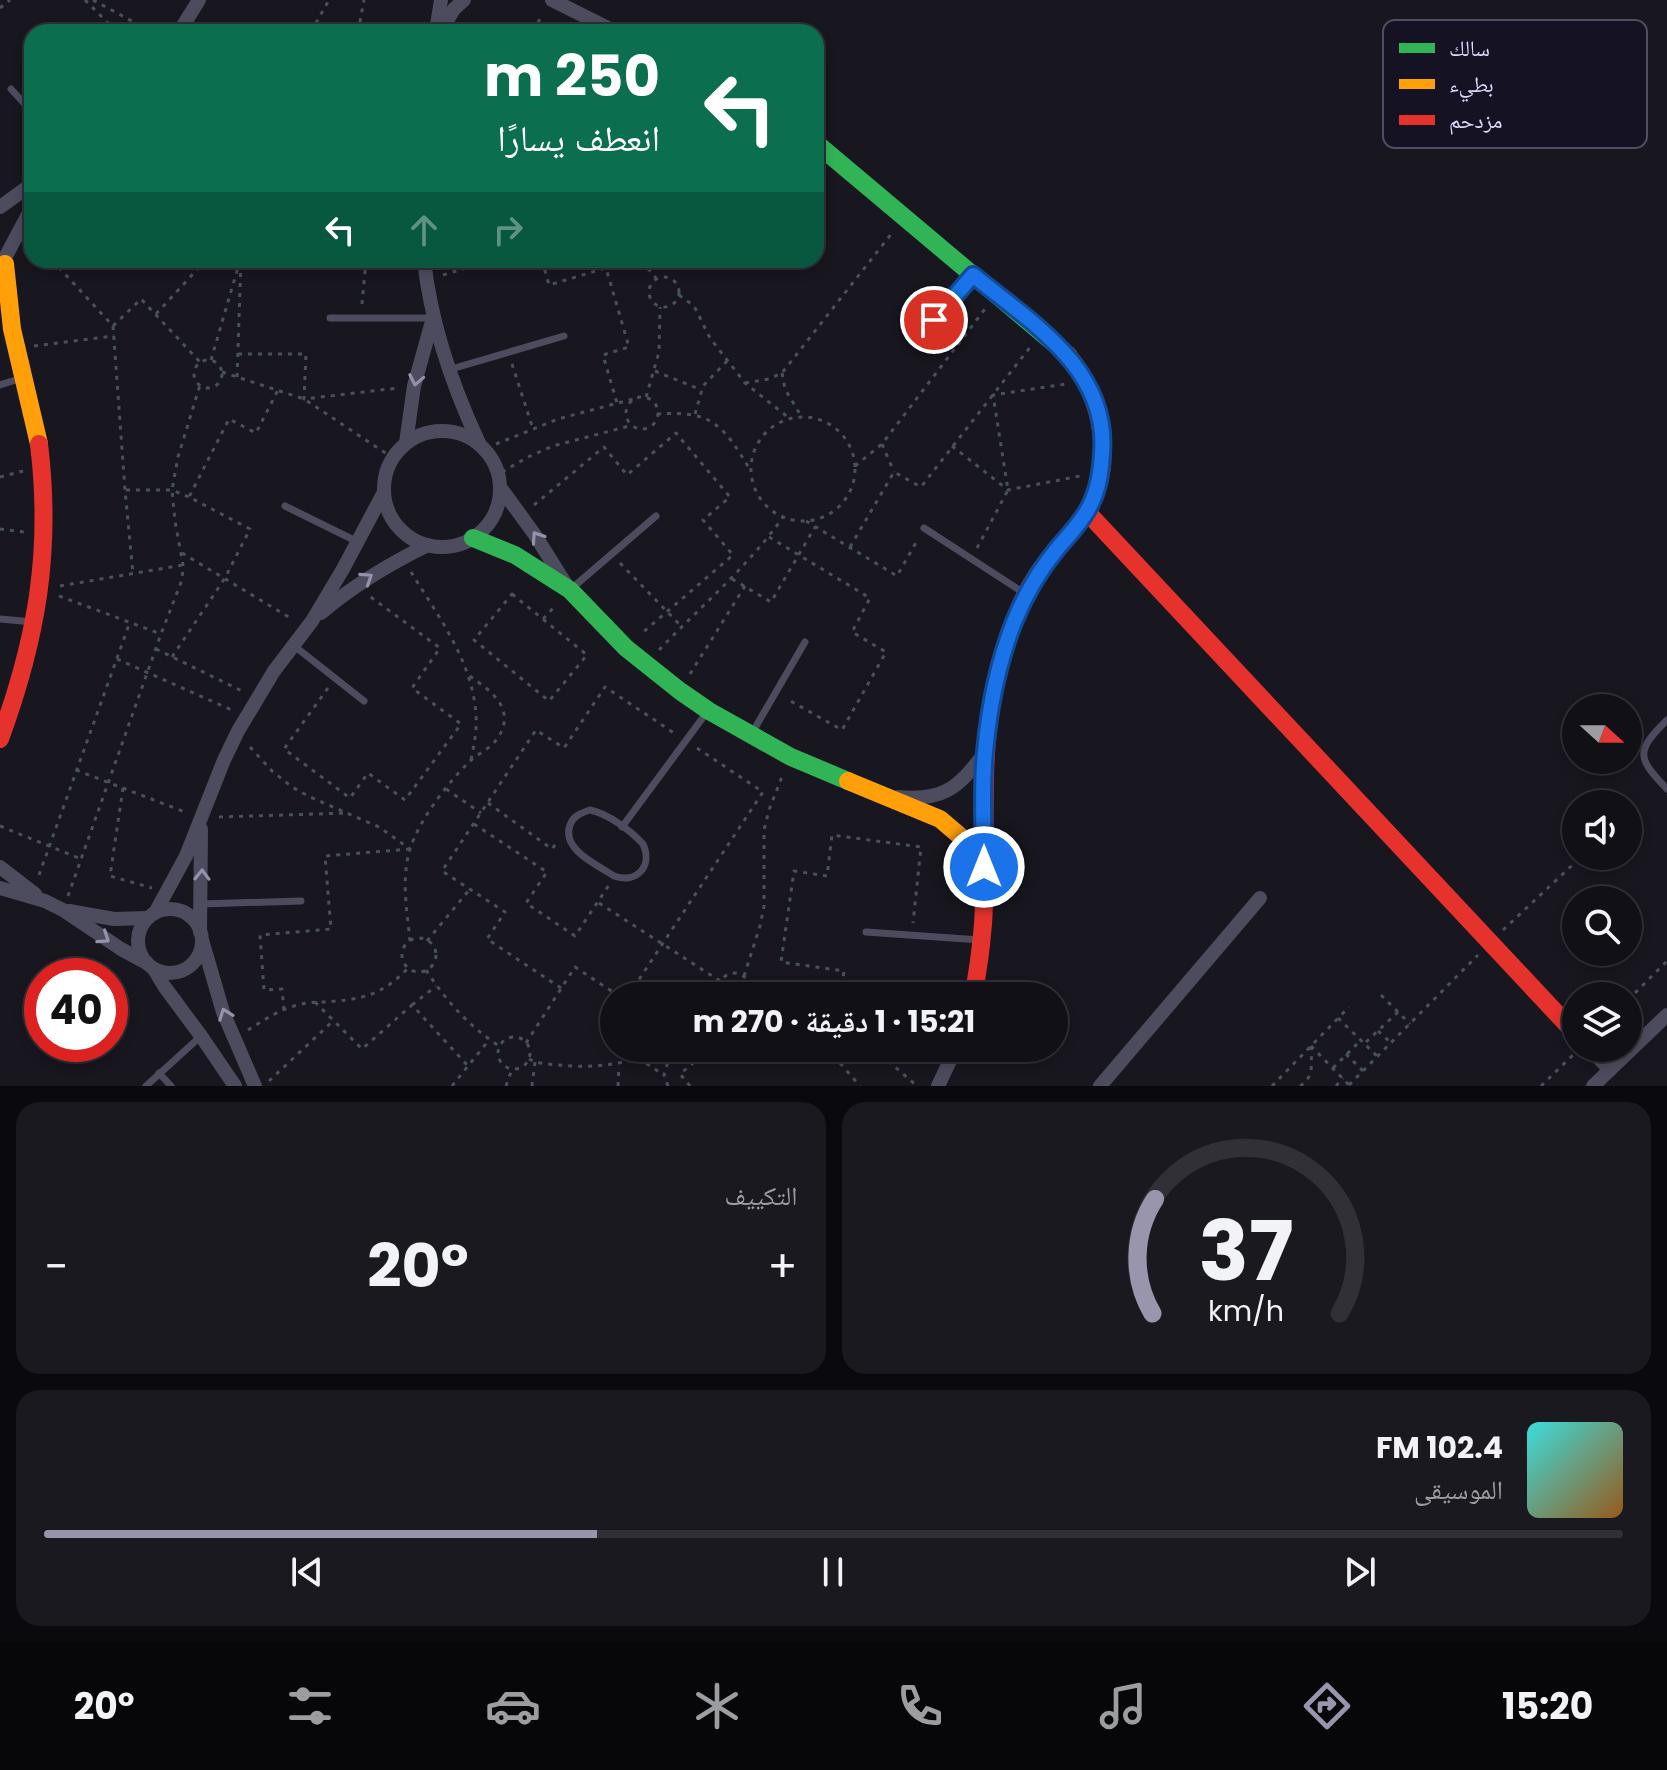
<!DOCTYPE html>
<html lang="ar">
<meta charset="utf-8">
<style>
body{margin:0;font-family:Poppins,"Noto Naskh Arabic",sans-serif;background:#1b1920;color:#f1f3f6;direction:rtl;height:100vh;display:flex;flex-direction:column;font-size:30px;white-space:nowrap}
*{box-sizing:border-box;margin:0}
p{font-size:26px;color:#9c9da1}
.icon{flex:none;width:44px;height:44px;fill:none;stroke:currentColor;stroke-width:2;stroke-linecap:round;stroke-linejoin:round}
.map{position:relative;height:1086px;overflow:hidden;direction:ltr}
.side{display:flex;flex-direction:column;gap:16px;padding:16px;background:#0a090d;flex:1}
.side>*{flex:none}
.hud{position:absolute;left:24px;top:24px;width:800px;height:244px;border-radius:24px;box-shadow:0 4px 12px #0003,0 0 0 2px #313036;direction:rtl;background:#0b6e4f;color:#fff;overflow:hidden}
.needle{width:52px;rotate:111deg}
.controls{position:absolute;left:1562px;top:694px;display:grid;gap:16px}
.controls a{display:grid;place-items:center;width:80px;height:80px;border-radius:50%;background:#121017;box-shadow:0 4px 12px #0003,0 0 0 2px #313036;font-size:40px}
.speed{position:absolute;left:24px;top:958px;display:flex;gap:16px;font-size:40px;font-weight:700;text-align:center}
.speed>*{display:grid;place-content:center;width:104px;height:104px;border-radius:50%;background:#121017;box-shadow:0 4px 12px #0003,0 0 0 2px #313036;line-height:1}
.speed .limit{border:12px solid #d22;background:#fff;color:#111}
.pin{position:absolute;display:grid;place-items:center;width:68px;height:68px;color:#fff;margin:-34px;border:4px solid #fff;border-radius:50%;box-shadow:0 2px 8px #0007}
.me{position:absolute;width:88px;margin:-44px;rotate:0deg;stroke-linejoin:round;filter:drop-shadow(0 0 6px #0008)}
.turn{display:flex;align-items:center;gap:28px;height:168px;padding:0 32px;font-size:36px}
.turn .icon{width:104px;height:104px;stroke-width:2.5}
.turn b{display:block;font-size:56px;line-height:68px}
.lanes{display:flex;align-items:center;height:76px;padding:0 32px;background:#0003;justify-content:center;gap:40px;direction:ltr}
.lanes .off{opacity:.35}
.big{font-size:60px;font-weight:700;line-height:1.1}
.side .card{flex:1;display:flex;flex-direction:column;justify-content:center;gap:12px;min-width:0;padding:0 28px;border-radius:24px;background:#1b1920}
.side .dial{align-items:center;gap:0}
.dial svg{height:208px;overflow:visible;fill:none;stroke:#313036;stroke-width:7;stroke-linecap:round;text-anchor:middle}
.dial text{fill:#f1f3f6;stroke:none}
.song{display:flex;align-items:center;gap:24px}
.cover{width:96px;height:96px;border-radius:12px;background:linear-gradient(135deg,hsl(180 70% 55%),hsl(30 70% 35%))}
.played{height:8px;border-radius:4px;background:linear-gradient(90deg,#9895ad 35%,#313036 35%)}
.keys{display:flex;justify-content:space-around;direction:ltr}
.heat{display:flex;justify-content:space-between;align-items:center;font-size:44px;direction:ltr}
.side .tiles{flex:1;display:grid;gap:16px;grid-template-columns:1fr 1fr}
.card:last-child{grid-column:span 2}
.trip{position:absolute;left:600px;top:982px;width:468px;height:80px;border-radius:40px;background:#121017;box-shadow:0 4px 12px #0003,0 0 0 2px #313036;font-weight:700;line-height:80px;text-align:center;direction:rtl}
.menu{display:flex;height:128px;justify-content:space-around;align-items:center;background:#070609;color:#9c9da1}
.menu .icon{width:56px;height:56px}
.menu .active{color:#9895ad}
.menu b{font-size:36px;color:#f1f3f6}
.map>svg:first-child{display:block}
</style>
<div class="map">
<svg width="1667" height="1086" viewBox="0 0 1667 1086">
<rect width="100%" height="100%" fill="#18161f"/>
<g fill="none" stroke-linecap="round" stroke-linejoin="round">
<g stroke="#48525b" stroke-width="3" stroke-dasharray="4 6" stroke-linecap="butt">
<polyline points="85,0 117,32"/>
<polyline points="93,0 152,32"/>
<polyline points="0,8 10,0"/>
<polyline points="311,32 329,0"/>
<polyline points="329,32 345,32"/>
<polyline points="358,32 364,0"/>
<polyline points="534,32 542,14"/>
<polyline points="52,260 113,326 141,299 200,362"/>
<polyline points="248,260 275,263 275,260"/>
<polyline points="542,260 549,285 606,268 629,347 603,355 617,403"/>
<polyline points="635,260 644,264"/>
<polyline points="643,260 644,264 656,278"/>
<polyline points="443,275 493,260"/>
<circle cx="664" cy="292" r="15"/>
<polyline points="679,295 694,306 710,338 745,383 789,418"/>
<polyline points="362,304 366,260"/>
<polyline points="156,314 206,260"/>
<polyline points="113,326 125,490 133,574"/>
<polyline points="34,346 114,336"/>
<polyline points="238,354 306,354 304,399 398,388"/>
<polyline points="211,360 239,264"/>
<circle cx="208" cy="374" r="14"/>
<polyline points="512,364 533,429"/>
<polyline points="655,371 699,389"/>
<polyline points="222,372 304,399 393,458"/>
<polyline points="782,373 785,389 801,416"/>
<polyline points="237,377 241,260"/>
<polyline points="745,383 769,379 782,373 892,233"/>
<polyline points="646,397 659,352 660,307"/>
<circle cx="642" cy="413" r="16"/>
<path d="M657,414C714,410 723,426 751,471"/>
<polyline points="695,414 703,386 727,361"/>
<circle cx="803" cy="469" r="52"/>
<polyline points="496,444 558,419 633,399"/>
<polyline points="882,444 894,472"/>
<polyline points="952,446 1008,490 1080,476"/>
<polyline points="855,466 882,444 985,309"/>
<polyline points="502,472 528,457 553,446 633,425"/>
<polyline points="0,477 23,471"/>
<polyline points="126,490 172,490 189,497"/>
<polyline points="534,505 604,447 627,475 676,433 730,497 703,520 733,555 641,634"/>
<polyline points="806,521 897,576 918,539"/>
<polyline points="0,529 24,532"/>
<polyline points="769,537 870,598 852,632 886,652 842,730 787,699"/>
<polyline points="850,547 894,472 921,487 1031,346"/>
<polyline points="977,548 1008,490 993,395 1066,384"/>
<polyline points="182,553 292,619"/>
<polyline points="620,563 681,626"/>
<path d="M411,572C438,616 474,663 476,717C477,731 474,745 471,760"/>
<polyline points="732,579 771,602 815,527"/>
<polyline points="60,586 183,565"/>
<polygon points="512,594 587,655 549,701 474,640"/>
<polyline points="59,596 161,634"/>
<polyline points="543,619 556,605"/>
<polyline points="156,649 242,691"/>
<path d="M659,650C701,606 748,567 783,517"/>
<polyline points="172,657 225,578 250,529 189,497 229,419 256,433 278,390"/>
<polyline points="117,659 234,711"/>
<polyline points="690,674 745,586"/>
<polyline points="328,688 284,749 350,798 368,773 405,800 461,724 412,688 440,648 368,595"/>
<polyline points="250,747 272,771 292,787 310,797 379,827 410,849"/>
<polyline points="76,770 185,812"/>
<polyline points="123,788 110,876 152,888"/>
<polyline points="446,789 481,813"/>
<polyline points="488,803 552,849 557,842"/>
<polyline points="219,817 347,813"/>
<polyline points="474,824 547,872 526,903 575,936 609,885"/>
<polyline points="0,826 81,859"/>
<polyline points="39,875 130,622"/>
<polyline points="68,896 161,634 182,580 183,565 175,521 172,490 178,457 200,385"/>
<polyline points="599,903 720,981"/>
<polyline points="1503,930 1582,856"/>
<circle cx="419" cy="955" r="17"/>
<path d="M410,941C407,911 401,879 410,849C420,819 446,785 469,762C477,754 490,749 497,739C518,709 490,690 468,675"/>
<polyline points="427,941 470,889"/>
<path d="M426,970C446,1001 469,1026 499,1046"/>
<polyline points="744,976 760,926 764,906 764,830 769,810 783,774"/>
<polyline points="561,988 487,939 505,912 442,871 536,730 564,748 605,687 677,735"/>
<path d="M750,992C771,983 787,987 808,996"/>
<polyline points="1381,995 1410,1024"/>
<polyline points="628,996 763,792 697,748"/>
<path d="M719,996C714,965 755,966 749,996"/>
<polyline points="841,996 844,971 781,962 794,871 827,876 832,835 921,847 913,923"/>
<polyline points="1628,1000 1667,961"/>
<polyline points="315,1002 362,1049 412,1005 468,1066"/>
<polyline points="412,1005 436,986"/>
<polyline points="284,1010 282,989 264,990 260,935 331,929 325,856 410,849"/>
<polyline points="1338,1018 1378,1057"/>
<path d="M248,1030C264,1020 280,1009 298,1005C311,1001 323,1003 336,1001C366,999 387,991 408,968"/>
<polyline points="1378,1031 1390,1042"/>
<circle cx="514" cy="1053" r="16"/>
<polyline points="1366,1042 1398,1012"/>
<polyline points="526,1043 575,967 619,996"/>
<polyline points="1311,1046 1350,1086"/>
<polyline points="827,1048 860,1086"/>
<polyline points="873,1048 917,1086"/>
<polyline points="1346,1054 1363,1071"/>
<polyline points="638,1058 664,1075"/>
<path d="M529,1059C538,1064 549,1064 559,1065C596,1069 630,1064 664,1048"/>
<polyline points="1333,1068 1361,1040"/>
<polyline points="269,1081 334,1020"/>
<polyline points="1349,1085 1478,955"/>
<polyline points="452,1086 489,1040"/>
<polyline points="506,1086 512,1069"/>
<polyline points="532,1086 535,1062"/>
<polyline points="618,1086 619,1066"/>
<polyline points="668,1086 664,1075 672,1048"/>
<polyline points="690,1086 680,1074 711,1048"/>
<polyline points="1272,1086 1349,1007"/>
<path d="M1300,1086C1315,1077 1311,1062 1311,1046"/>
<polyline points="1336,1086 1343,1078"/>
<polyline points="1541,1086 1575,1053"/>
</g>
<g stroke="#4d4c5e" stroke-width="7">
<polyline points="11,89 32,112"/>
<polyline points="816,171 828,156"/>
<polyline points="330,318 432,318"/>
<polyline points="915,342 971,277"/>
<polyline points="448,370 564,336"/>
<polyline points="0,385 22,378"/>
<polyline points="285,506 358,542"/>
<polyline points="924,528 1024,593"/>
<polyline points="571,589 656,516"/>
<polyline points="0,619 33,622"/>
<polyline points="293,645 364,701"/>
<path d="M1667,720C1636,751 1636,757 1667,789"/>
<polyline points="752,733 805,642"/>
<path d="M590,810C609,814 631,831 643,844C653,866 637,884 614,876C598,865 561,850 570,825C573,816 581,813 590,810Z"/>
<polyline points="622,827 707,712"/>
<polyline points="201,904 301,901"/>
<polyline points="866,932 980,940"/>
<polyline points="159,1073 171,1086"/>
<polyline points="146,1086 201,1036"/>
</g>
<g stroke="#4d4c5e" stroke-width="14">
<polyline points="552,0 616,32"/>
<polyline points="436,31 441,0"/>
<polyline points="179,32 199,0"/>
<polyline points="440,32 454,9 464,0"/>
<polyline points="0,207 32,184"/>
<polyline points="6,256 32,207"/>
<path d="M424,260C431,325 452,385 479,443"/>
<circle cx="442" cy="489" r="58"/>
<polyline points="406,443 414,386 433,318"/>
<polyline points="500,487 535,535 567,586"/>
<path d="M321,613C354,585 389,564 428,545"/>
<path d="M898,797C943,801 957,789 984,754"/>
<polyline points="0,867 35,894"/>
<polyline points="0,888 45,901 63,910 121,949 147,963"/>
<circle cx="170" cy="941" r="32"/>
<polyline points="69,911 114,919 148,918"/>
<polyline points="155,913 186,856 224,760 238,731 274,671 312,621 343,569 384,492"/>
<polyline points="200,932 201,829"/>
<polyline points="202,940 223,1012 255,1086"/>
<polyline points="154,969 164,986 201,1036 235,1086"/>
<polyline points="1589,1048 1610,1070"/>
<polyline points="938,1086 956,1048"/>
<polyline points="1100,1086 1260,898"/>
<polyline points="1593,1086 1667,1015"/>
</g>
<g stroke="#30b455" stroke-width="18">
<polyline points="816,143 1068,355"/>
<polyline points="473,538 515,555 570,590 626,648 680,691 709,711 791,757 848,781"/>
</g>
<g stroke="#ff9f0a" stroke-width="18">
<polyline points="5,264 12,329 39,444"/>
<polyline points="848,781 940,819 960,836 984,867"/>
</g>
<g stroke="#e5322d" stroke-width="18">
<polyline points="1087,512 1576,1034"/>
<path d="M0,739C37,638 52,551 39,444"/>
<path d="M973,996C978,972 981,948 983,924C988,849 979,775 992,700C1000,657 1013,612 1037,575C1051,553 1072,536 1086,514C1116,463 1103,399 1068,355"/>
</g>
</g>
<defs><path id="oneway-chevron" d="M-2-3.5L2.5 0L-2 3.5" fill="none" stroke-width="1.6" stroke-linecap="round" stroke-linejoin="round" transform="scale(2)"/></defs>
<g stroke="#9592ac">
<use href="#oneway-chevron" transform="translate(416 380) rotate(101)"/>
<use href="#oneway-chevron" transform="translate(537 537) rotate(-124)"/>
<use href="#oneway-chevron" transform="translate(367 578) rotate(-33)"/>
<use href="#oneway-chevron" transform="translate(202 875) rotate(-89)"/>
<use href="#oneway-chevron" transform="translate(104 938) rotate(34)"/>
<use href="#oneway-chevron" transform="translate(225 1014) rotate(-110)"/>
</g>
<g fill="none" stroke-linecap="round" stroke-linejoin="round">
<g stroke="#114b97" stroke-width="20">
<path id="route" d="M934,320L973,275C1030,322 1109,368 1102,453C1101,474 1098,493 1087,511C1079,525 1067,537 1057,549C1038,572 1025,595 1014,622C998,663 989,708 985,752C981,790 984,829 984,867"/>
</g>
<use href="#route" stroke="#1a73e8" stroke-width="14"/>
</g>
<rect x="1383" y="20" width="264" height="128" rx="12" fill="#151223" stroke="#514e64" stroke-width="2"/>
<rect x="1399" y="43" width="36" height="10" fill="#30b455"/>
<rect x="1399" y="79" width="36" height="10" fill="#ff9f0a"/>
<rect x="1399" y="115" width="36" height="10" fill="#e5322d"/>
<g font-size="22" fill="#ddd9fa">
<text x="1449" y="56">سالك</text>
<text x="1449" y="92">بطيء</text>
<text x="1449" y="128">مزدحم</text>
</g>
</svg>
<div class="controls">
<a><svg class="needle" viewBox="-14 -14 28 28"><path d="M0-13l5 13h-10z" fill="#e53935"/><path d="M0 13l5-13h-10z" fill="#9c9da1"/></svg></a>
<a><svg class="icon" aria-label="sound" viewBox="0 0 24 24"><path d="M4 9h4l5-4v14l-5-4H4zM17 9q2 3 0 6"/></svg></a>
<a><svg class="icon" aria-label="search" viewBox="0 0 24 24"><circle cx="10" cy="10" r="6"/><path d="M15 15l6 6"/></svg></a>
<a><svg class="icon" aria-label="layers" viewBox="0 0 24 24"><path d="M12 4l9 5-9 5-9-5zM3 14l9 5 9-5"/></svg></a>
</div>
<div class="speed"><div class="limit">40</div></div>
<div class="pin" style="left:934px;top:320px;background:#d93025"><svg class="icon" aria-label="arrive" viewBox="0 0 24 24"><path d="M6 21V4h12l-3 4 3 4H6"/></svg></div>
<svg class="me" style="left:984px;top:867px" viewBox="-20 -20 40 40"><circle r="17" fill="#1a73e8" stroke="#fff" stroke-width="3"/><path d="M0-11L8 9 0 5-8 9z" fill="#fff"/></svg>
<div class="trip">15:21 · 1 دقيقة · 270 m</div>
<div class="hud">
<div class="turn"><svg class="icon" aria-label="left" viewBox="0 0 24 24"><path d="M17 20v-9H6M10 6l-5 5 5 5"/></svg><div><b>250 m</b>انعطف يسارًا</div></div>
<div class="lanes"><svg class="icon" aria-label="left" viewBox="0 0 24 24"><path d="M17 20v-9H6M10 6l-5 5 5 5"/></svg><svg class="icon off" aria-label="ahead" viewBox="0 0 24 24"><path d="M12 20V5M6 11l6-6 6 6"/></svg><svg class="icon off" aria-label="right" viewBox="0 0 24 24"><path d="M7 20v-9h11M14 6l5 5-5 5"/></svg></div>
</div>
</div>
<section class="side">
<div class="tiles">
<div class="card dial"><svg viewBox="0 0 100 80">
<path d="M14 69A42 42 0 1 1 86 69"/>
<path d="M14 69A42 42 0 0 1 15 25" stroke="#9895ad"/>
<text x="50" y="56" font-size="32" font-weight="700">37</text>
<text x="50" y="72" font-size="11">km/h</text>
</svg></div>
<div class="card"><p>التكييف</p>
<div class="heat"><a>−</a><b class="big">20°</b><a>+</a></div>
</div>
<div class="card">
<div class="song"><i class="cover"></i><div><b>102.4 FM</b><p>الموسيقى</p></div></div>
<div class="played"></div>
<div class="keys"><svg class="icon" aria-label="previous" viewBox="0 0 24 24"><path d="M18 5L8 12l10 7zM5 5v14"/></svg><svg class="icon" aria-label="pause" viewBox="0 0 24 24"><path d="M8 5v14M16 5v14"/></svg><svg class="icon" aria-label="next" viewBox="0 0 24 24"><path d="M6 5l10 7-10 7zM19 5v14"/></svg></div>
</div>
</div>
</section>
<nav class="menu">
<b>15:20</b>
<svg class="icon active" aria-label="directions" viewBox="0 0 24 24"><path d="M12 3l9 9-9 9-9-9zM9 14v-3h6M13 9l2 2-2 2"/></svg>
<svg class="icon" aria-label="music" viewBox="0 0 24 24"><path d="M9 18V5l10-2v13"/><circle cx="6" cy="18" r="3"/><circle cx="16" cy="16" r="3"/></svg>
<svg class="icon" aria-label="phone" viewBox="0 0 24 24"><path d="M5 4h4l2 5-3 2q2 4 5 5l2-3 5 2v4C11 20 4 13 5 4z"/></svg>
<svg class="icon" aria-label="climate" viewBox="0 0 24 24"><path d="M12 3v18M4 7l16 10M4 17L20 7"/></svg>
<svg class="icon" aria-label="car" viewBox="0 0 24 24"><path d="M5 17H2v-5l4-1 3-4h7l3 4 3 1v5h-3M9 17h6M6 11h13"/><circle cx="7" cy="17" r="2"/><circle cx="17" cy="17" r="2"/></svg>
<svg class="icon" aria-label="filters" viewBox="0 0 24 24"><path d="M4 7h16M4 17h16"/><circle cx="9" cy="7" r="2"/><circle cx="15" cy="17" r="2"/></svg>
<b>20°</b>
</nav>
